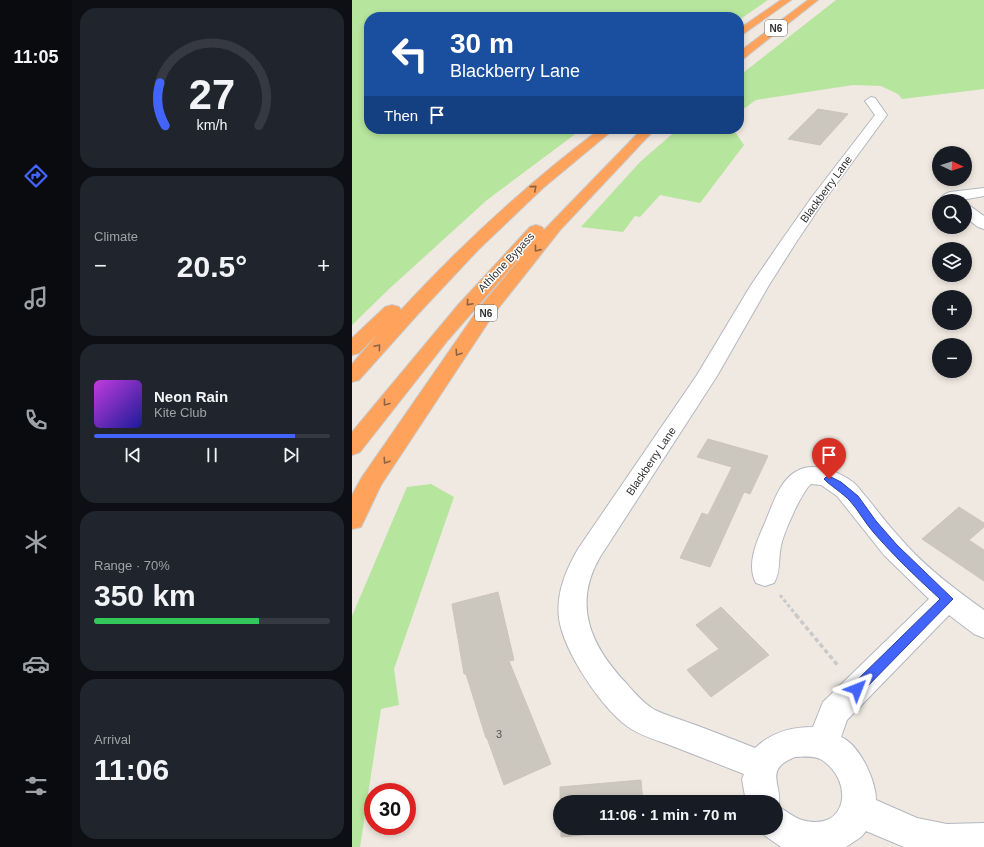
<!DOCTYPE html>
<meta charset="utf-8">
<style>
body{margin:0;font-family:Arial,sans-serif;background:#20242c;color:#f1f3f6;height:100vh;display:flex;flex-direction:column;font-size:15px;white-space:nowrap}
*{box-sizing:border-box;margin:0}
p{font-size:13px;color:#9ea1a6}
.icon{flex:none;width:22px;height:22px;fill:none;stroke:currentColor;stroke-width:2;stroke-linecap:round;stroke-linejoin:round}
.map{position:relative;flex:1;overflow:hidden}
.details{display:flex;flex-direction:column;gap:8px;padding:8px;background:#0d0f14;width:280px}
.details>*{flex:none}
.top-card{position:absolute;left:12px;top:12px;width:380px;height:122px;border-radius:16px;box-shadow:0 2px 6px #0003;background:#1a4fa0;color:#fff;overflow:hidden}
.needle{width:26px;rotate:94deg}
.fabs{position:absolute;left:580px;top:146px;display:grid;gap:8px}
.fabs a{display:grid;place-items:center;width:40px;height:40px;border-radius:50%;background:#171b24;box-shadow:0 2px 6px #0003;font-size:20px}
.speed{position:absolute;left:12px;top:783px;display:flex;gap:8px;font-size:20px;font-weight:700;text-align:center}
.speed>*{display:grid;place-content:center;width:52px;height:52px;border-radius:50%;background:#171b24;box-shadow:0 2px 6px #0003;line-height:1}
.speed .limit{border:6px solid #d22;background:#fff;color:#111}
.pin{position:absolute;display:grid;place-items:center;width:34px;height:34px;color:#fff;margin:-41px -17px;border-radius:50% 50% 50% 0;rotate:-45deg;box-shadow:0 0 4px #0007}
.pin .icon{rotate:45deg}
.me{position:absolute;width:44px;margin:-22px;rotate:45deg;stroke-linejoin:round;filter:drop-shadow(0 0 3px #0008)}
.turn{display:flex;align-items:center;gap:14px;height:84px;padding:0 20px;font-size:18px}
.turn .icon{width:52px;height:52px;stroke-width:2.5}
.turn b{display:block;font-size:28px;line-height:34px}
.then{display:flex;align-items:center;height:38px;padding:0 20px;background:#0003;gap:8px;font-size:15px}
.big{font-size:30px;font-weight:600;line-height:1.1}
.details .tile{flex:1;display:flex;flex-direction:column;justify-content:center;gap:6px;min-width:0;padding:0 14px;border-radius:16px;background:#20242c}
.details .dial{align-items:center;gap:0}
.dial svg{height:104px;overflow:visible;fill:none;stroke:#363941;stroke-width:7;stroke-linecap:round;text-anchor:middle}
.dial text{fill:#f1f3f6;stroke:none}
.song{display:flex;align-items:center;gap:12px}
.cover{width:48px;height:48px;border-radius:6px;background:linear-gradient(135deg,hsl(290 70% 55%),hsl(240 70% 35%))}
.played{height:4px;border-radius:2px;background:linear-gradient(90deg,#4264fb 85%,#363941 85%)}
.keys{display:flex;justify-content:space-around;direction:ltr}
.heat{display:flex;justify-content:space-between;align-items:center;font-size:22px;direction:ltr}
.charge{height:6px;border-radius:3px;background:linear-gradient(90deg,#34c759 70%,#363941 0)}
.trip{position:absolute;left:201px;top:795px;width:230px;height:40px;border-radius:20px;background:#171b24;box-shadow:0 2px 6px #0003;font-weight:600;line-height:40px;text-align:center}
main{display:flex;flex:1;min-height:0}
.dock{display:flex;flex-direction:column;width:72px;justify-content:space-around;align-items:center;background:#090b0e;color:#9ea1a6}
.dock .icon{width:28px;height:28px}
.dock .selected{color:#4264fb}
.dock b{font-size:18px;color:#f1f3f6}
.map>svg:first-child{display:block}
</style>
<main>
<nav class="dock">
<b>11:05</b>
<svg class="icon selected" aria-label="directions" viewBox="0 0 24 24"><path d="M12 3l9 9-9 9-9-9zM9 14v-3h6M13 9l2 2-2 2"/></svg>
<svg class="icon" aria-label="music" viewBox="0 0 24 24"><path d="M9 18V5l10-2v13"/><circle cx="6" cy="18" r="3"/><circle cx="16" cy="16" r="3"/></svg>
<svg class="icon" aria-label="phone" viewBox="0 0 24 24"><path d="M5 4h4l2 5-3 2q2 4 5 5l2-3 5 2v4C11 20 4 13 5 4z"/></svg>
<svg class="icon" aria-label="climate" viewBox="0 0 24 24"><path d="M12 3v18M4 7l16 10M4 17L20 7"/></svg>
<svg class="icon" aria-label="car" viewBox="0 0 24 24"><path d="M5 17H2v-5l4-1 3-4h7l3 4 3 1v5h-3M9 17h6M6 11h13"/><circle cx="7" cy="17" r="2"/><circle cx="17" cy="17" r="2"/></svg>
<svg class="icon" aria-label="filters" viewBox="0 0 24 24"><path d="M4 7h16M4 17h16"/><circle cx="9" cy="7" r="2"/><circle cx="15" cy="17" r="2"/></svg>
</nav>
<section class="details">
<div class="tile dial"><svg viewBox="0 0 100 80">
<path d="M14 69A42 42 0 1 1 86 69"/>
<path d="M14 69A42 42 0 0 1 10 36" stroke="#4264fb"/>
<text x="50" y="56" font-size="32" font-weight="700">27</text>
<text x="50" y="72" font-size="11">km/h</text>
</svg></div>
<div class="tile"><p>Climate</p>
<div class="heat"><a>−</a><b class="big">20.5°</b><a>+</a></div>
</div>
<div class="tile">
<div class="song"><i class="cover"></i><div><b>Neon Rain</b><p>Kite Club</p></div></div>
<div class="played"></div>
<div class="keys"><svg class="icon" aria-label="previous" viewBox="0 0 24 24"><path d="M18 5L8 12l10 7zM5 5v14"/></svg><svg class="icon" aria-label="pause" viewBox="0 0 24 24"><path d="M8 5v14M16 5v14"/></svg><svg class="icon" aria-label="next" viewBox="0 0 24 24"><path d="M6 5l10 7-10 7zM19 5v14"/></svg></div>
</div>
<div class="tile"><p>Range · 70%</p><b class="big">350 km</b><div class="charge"></div></div>
<div class="tile"><p>Arrival</p><b class="big">11:06</b></div>
</section>
<div class="map">
<svg width="632" height="847" viewBox="0 0 632 847">
<rect width="100%" height="100%" fill="#efe9e1"/>
<g fill="#b6e59e">
<polygon points="0,0 416,0 387,20 387,17 17,17 17,129 230,129 135,200 37,289 0,325"/>
<polygon points="484,0 632,0 632,89 550,99 546,94 529,86 501,85 404,100 387,112 387,76"/>
<polygon points="326,129 381,129 392,145 348,203 308,195 288,217 283,216 271,232 229,227 288,162"/>
<polygon points="79,484 102,497 42,669 47,705 29,709 8,847 0,847 0,616 55,487"/>
</g>
<g fill="#cbc7bf" stroke="#cbc5ba">
<polygon points="466,109 496,114 468,145 436,139"/>
<polygon points="356,439 416,456 398,494 392,492 358,567 328,558 350,513 356,515 380,467 345,457"/>
<polygon points="607,507 632,523 632,527 617,540 632,550 632,581 570,539"/>
<polygon points="146,592 162,660 157,661 199,764 152,785 135,738 134,738 114,674 112,674 100,604"/>
<polygon points="369,607 417,655 359,697 335,670 367,649 344,625"/>
<polygon points="289,780 291,802 208,802 208,787"/>
<polygon points="209,828 293,828 293,829 209,837"/>
</g>
<g fill="none" stroke-linecap="round" stroke-linejoin="round">
<g stroke="#b4b7c1" stroke-width="2">
<g id="minor">
<path d="M519,97L523,98L535,115L471,202L443,244L417,285L365,376L248,557C220,605 239,646 274,683C282,692 292,704 303,710C313,715 325,718 335,722C358,730 380,739 403,748C420,732 439,727 461,727L471,702L577,599L532,555L485,496L469,485L459,484C450,491 431,534 429,546C426,559 429,571 422,583L413,586L404,583C394,565 405,541 412,525C420,507 427,480 445,471C462,461 488,472 502,483C507,487 511,494 516,499C527,513 537,526 549,539C571,565 605,591 632,610V638L622,634L597,615L495,720L489,737C508,745 524,781 524,800L565,818L595,824L632,823V847H552L514,831L509,837L494,847H429L412,835L409,828H424V802H394L390,779L392,774C366,764 341,754 315,744C304,740 291,736 281,730C252,713 211,651 207,618C204,593 214,570 226,549L345,375L399,285L427,244L460,197L523,115L513,101ZM443,757C451,757 462,755 470,760C503,782 495,833 450,820C442,818 434,810 426,807C433,788 409,770 443,757Z"/>
<polygon points="632,188 632,196 610,200 611,201 594,201 590,197 593,194 598,192"/>
<polygon points="613,204 618,206 632,216 632,229 626,227 613,217"/>
</g>
</g>
<g stroke="#c9c9c9" stroke-width="2">
<g id="highway">
<polygon points="429,0 439,0 387,37 387,29"/>
<polygon points="456,0 466,0 391,59 387,60 387,52"/>
<path d="M248,129H262L191,188L127,249L66,314L7,380L0,382V364L26,334L7,353L0,355V338L33,307L40,305L47,307L49,310C110,244 176,183 248,129Z"/>
<polygon points="290,129 303,129 209,229 141,315 29,485 9,527 0,529 0,495 10,477 127,308 181,243 96,340 8,452 0,455 0,432 106,305 178,227 184,225 190,227 192,230"/>
</g>
</g>
<polyline stroke="#c9c9c9" stroke-width="3" stroke-dasharray="3.5 2.5" stroke-linecap="butt" points="428,595 445,616"/>
<polyline stroke="#c9c9c9" stroke-width="3.5" stroke-dasharray="4.5 3" stroke-linecap="butt" points="444,615 487,667"/>
<use href="#minor" fill="#fff" fill-rule="evenodd"/>
<use href="#highway" fill="#ffa35c" fill-rule="evenodd"/>
</g>
<defs><path id="oneway-chevron" d="M-2-3.5L2.5 0L-2 3.5" fill="none" stroke-width="1.6" stroke-linecap="round" stroke-linejoin="round"/></defs>
<g stroke="#8c6343">
<use href="#oneway-chevron" transform="translate(182 188) rotate(-41)"/>
<use href="#oneway-chevron" transform="translate(185 249) rotate(129)"/>
<use href="#oneway-chevron" transform="translate(117 303) rotate(131)"/>
<use href="#oneway-chevron" transform="translate(26 347) rotate(-49)"/>
<use href="#oneway-chevron" transform="translate(106 353) rotate(124)"/>
<use href="#oneway-chevron" transform="translate(34 403) rotate(127)"/>
<use href="#oneway-chevron" transform="translate(34 461) rotate(124)"/>
</g>
<path fill="#4264fb" stroke="#2b41a3" d="M477,476L489,482L506,496L524,521L545,545L601,599L509,693L505,695L500,693L499,689L500,685L588,599C565,578 543,557 522,533C513,523 507,511 498,501C492,494 476,484 472,479L474,477Z"/>
<g text-anchor="middle" dominant-baseline="central" stroke-width="3" stroke-linejoin="round" paint-order="stroke">
<g fill="#fff" stroke="#6d6d6d" stroke-width="1">
<rect x="413" y="20" width="22" height="16" rx="3"/>
<rect x="123" y="305" width="22" height="16" rx="3"/>
</g>
<g font-size="10" font-weight="bold" fill="#2e2e2e">
<text x="424" y="28">N6</text>
<text x="134" y="313">N6</text>
</g>
<g font-size="11" fill="#2e2e2e" stroke="#fff">
<text transform="translate(474 189) rotate(-54)">Blackberry Lane</text>
<text transform="translate(154 262) rotate(-47)">Athlone Bypass</text>
<text transform="translate(299 461) rotate(-56)">Blackberry Lane</text>
</g>
<g font-size="11" fill="#555452">
<text x="147" y="734">3</text>
</g>
</g>
</svg>
<div class="fabs">
<a><svg class="needle" viewBox="-14 -14 28 28"><path d="M0-13l5 13h-10z" fill="#e53935"/><path d="M0 13l5-13h-10z" fill="#9ea1a6"/></svg></a>
<a><svg class="icon" aria-label="search" viewBox="0 0 24 24"><circle cx="10" cy="10" r="6"/><path d="M15 15l6 6"/></svg></a>
<a><svg class="icon" aria-label="layers" viewBox="0 0 24 24"><path d="M12 4l9 5-9 5-9-5zM3 14l9 5 9-5"/></svg></a>
<a>+</a>
<a>−</a>
</div>
<div class="speed"><div class="limit">30</div></div>
<div class="pin" style="left:477px;top:479px;background:#d93025"><svg class="icon" aria-label="arrive" viewBox="0 0 24 24"><path d="M6 21V4h12l-3 4 3 4H6"/></svg></div>
<svg class="me" style="left:505px;top:689px" viewBox="-20 -20 40 40"><path d="M0-17L14 15 0 8-14 15z" fill="#4264fb" stroke="#fff" stroke-width="4"/></svg>
<div class="trip">11:06 · 1 min · 70 m</div>
<div class="top-card">
<div class="turn"><svg class="icon" aria-label="left" viewBox="0 0 24 24"><path d="M17 20v-9H6M10 6l-5 5 5 5"/></svg><div><b>30 m</b>Blackberry Lane</div></div>
<div class="then">Then<svg class="icon" aria-label="arrive" viewBox="0 0 24 24"><path d="M6 21V4h12l-3 4 3 4H6"/></svg></div>
</div>
</div>
</main>
